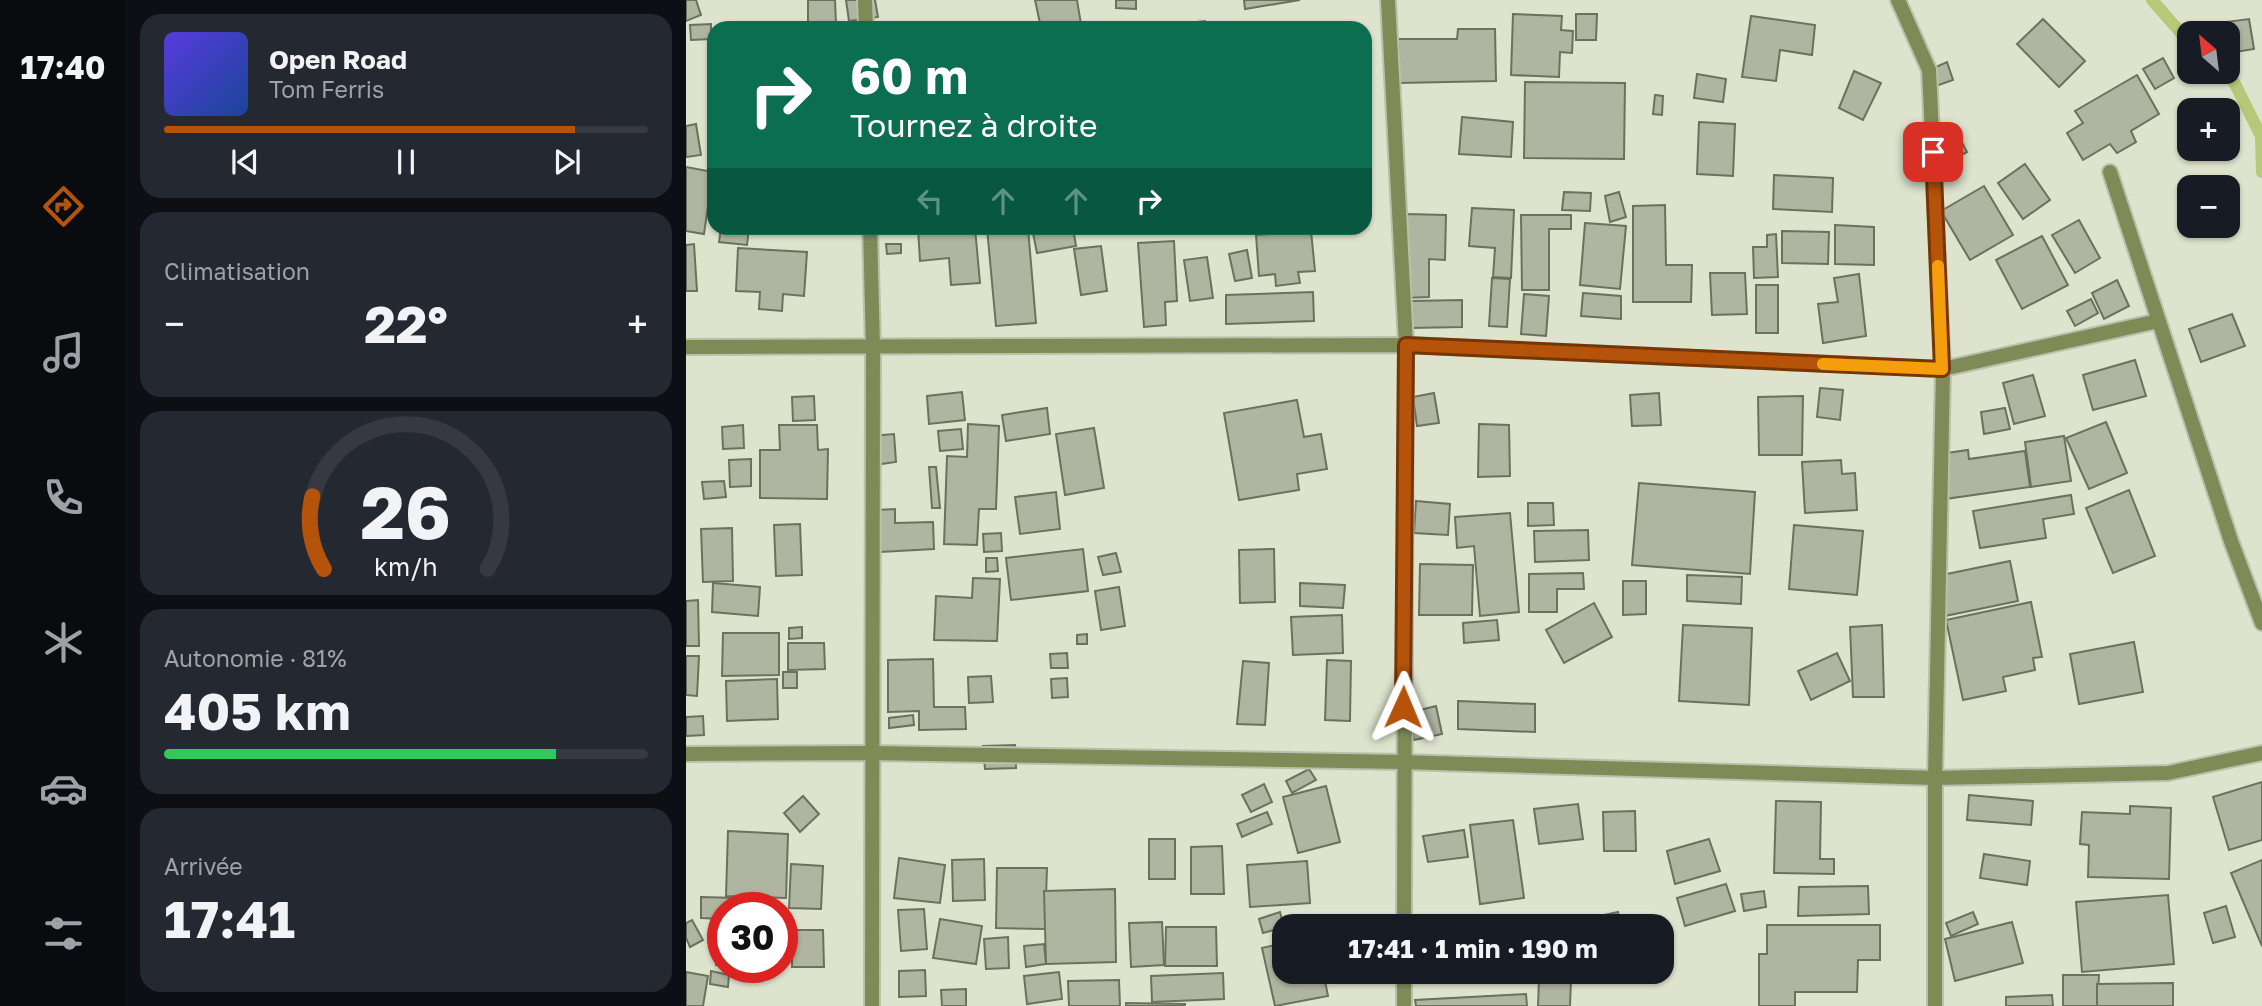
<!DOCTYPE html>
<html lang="fr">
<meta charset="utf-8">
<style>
body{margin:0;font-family:"Golos Text",sans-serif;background:#242831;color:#f1f3f6;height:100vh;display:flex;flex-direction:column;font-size:26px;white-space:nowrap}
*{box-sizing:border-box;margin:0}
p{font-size:23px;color:#9ea1a6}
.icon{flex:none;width:38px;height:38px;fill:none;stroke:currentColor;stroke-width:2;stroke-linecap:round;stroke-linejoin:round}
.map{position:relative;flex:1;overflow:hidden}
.side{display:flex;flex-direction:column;gap:14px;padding:14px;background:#0d0f14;width:560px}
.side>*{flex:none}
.banner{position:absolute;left:21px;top:21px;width:665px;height:214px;border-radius:21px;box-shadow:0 2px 5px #0004;background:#0b6e4f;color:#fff;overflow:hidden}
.needle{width:46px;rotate:332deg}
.tools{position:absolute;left:1491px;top:21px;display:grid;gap:14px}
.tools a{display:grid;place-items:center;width:63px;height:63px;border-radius:14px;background:#171b24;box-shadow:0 2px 5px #0004;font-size:35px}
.speed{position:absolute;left:21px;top:892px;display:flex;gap:14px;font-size:35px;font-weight:700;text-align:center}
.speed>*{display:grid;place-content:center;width:91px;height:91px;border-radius:50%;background:#171b24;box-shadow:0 2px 5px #0004;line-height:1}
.speed .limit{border:10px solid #d22;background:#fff;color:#111}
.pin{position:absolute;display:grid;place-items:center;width:60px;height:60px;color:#fff;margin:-30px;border-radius:14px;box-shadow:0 4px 10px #0006}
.me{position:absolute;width:77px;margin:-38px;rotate:1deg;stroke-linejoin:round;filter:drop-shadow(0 0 5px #0008)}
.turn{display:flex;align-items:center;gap:24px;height:147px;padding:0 28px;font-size:32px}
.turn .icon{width:91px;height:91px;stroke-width:2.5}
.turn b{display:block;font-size:49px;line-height:60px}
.lanes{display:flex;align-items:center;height:66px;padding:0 28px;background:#0003;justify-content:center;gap:35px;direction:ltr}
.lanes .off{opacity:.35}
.big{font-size:52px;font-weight:700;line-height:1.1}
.side .tile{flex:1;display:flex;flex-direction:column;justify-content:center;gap:10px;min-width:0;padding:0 24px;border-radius:21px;background:#242831}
.side .dial{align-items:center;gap:0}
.dial svg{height:182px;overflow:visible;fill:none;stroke:#363941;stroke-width:7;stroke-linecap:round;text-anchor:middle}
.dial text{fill:#f1f3f6;stroke:none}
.song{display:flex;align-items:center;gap:21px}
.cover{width:84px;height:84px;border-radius:10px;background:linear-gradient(135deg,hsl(250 70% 55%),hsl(220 70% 35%))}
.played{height:7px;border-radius:4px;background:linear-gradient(90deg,#b45309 85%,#363941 85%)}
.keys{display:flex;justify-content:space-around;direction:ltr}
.heat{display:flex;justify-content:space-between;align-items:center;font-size:38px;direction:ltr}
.charge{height:10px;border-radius:5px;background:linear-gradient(90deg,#34c759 81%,#363941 0)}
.trip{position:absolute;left:586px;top:914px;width:402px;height:70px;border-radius:21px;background:#171b24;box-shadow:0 2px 5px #0004;font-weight:700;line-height:70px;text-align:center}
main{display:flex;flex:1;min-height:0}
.tabs{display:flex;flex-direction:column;width:126px;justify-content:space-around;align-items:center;background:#090b0e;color:#9ea1a6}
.tabs .icon{width:49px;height:49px}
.tabs .active{color:#b45309}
.tabs b{font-size:32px;color:#f1f3f6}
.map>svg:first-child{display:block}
</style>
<main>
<nav class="tabs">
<b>17:40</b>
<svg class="icon active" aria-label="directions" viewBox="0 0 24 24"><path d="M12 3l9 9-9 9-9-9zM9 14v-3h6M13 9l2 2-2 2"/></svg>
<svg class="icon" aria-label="music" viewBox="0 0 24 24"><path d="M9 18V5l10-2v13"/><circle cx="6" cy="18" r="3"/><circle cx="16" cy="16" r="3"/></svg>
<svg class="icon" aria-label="phone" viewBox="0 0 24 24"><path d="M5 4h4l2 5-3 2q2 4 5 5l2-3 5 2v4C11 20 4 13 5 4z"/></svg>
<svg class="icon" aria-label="climate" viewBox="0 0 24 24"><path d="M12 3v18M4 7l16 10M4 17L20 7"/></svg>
<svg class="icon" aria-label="car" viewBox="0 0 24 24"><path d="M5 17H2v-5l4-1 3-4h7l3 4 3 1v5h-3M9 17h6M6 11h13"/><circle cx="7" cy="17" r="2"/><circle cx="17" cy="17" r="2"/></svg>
<svg class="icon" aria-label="filters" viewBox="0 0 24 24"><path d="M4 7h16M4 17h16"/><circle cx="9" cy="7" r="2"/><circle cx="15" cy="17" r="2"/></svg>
</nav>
<section class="side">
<div class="tile">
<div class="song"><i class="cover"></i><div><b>Open Road</b><p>Tom Ferris</p></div></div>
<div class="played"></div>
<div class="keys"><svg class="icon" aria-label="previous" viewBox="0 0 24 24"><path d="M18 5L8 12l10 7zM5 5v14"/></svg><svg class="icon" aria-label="pause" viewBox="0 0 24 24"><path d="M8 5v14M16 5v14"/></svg><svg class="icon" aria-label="next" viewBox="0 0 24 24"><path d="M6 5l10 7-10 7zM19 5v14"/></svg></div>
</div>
<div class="tile"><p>Climatisation</p>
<div class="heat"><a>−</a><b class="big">22°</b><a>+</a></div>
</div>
<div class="tile dial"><svg viewBox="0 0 100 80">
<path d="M14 69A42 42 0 1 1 86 69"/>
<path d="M14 69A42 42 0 0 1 9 37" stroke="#b45309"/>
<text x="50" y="56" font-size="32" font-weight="700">26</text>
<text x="50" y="72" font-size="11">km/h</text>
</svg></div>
<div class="tile"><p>Autonomie · 81%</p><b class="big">405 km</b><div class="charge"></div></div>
<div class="tile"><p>Arrivée</p><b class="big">17:41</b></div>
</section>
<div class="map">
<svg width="1576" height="1006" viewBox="0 0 1576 1006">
<rect width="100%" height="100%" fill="#dde3cd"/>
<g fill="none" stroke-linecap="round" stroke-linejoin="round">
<g stroke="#b5c979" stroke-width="12">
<polyline points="1466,0 1503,42"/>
<polyline points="1538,72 1548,82 1575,136 1576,172"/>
</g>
</g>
<g fill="#afb5a0" stroke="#6c715d" stroke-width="2">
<polygon points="0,0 10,0 15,15 0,21"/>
<polygon points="122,0 149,0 150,25 122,25"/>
<polygon points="160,0 189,0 192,17 163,21"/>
<polygon points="349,0 391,0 395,24 355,28"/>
<polygon points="430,0 450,0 450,9 430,8"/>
<polygon points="558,0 614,0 559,9"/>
<polygon points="827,14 876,16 875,30 887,31 886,53 874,52 873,77 825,75"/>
<polygon points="890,14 911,14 910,40 890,40"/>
<polygon points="1065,16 1129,25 1126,55 1094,50 1090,81 1056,77"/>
<polygon points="1357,19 1399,61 1373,87 1331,44"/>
<polygon points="1563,19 1568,49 1543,53 1540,22"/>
<polygon points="519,21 519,28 449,28"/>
<polygon points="285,23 286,28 251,28 251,27"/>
<polygon points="25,24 25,39 5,40 4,25"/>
<polygon points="579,25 579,28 542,28 542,27"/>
<rect x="625" y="25" width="23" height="3"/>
<polygon points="772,29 809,29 810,81 713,83 712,39 771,39"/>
<polygon points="1477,58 1488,78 1469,89 1457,69"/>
<polygon points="1261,62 1267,80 1250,86 1243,70"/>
<polygon points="1168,71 1195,83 1177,120 1153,108"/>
<polygon points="1011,74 1040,79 1037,102 1008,98"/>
<polygon points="1451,75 1473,114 1445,131 1450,142 1431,153 1424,144 1397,160 1381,133 1397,123 1389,111"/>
<polygon points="839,82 939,83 938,159 838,158"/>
<polygon points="969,95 977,96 976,115 967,114"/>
<polygon points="776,117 827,122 825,157 773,154"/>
<polygon points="1013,122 1049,124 1047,176 1011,174"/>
<polygon points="10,124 15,155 0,157 0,126"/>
<polygon points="1270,131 1281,152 1249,169 1239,147"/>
<polygon points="1339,164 1364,200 1337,219 1312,183"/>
<polygon points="0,167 27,172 18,234 0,231"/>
<polygon points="1088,175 1147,178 1146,212 1087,209"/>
<polygon points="1298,186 1327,235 1284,260 1255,211"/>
<polygon points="878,192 905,193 904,211 876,210"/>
<polygon points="933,192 940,217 924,222 919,196"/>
<polygon points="979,205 980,265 1006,265 1005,302 947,302 947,206"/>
<polygon points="786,208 828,210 825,278 807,277 809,248 783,246"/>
<polygon points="720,214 760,215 759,260 743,259 743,297 718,298"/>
<polygon points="835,215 885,215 885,229 863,229 863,290 836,290"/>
<polygon points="1393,220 1414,258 1389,273 1366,235"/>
<polygon points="899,223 940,226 934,289 894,285"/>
<polygon points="1149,225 1188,227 1188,265 1149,264"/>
<polygon points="35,228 63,228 61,245 33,242"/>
<polygon points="232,228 289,228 294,283 265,285 263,258 234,261"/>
<polygon points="301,228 342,228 350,323 310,326"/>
<polygon points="346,228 387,228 390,246 351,253"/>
<polygon points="625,231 629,271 612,272 614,283 590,286 589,274 573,276 570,235"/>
<polygon points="1096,231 1143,232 1142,264 1096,263"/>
<polygon points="1090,234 1092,277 1068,278 1067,247 1081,247 1081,235"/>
<polygon points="1356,236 1382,285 1336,309 1310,260"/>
<polygon points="488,241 491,301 479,302 480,325 458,327 452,243"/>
<polygon points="8,244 11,291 0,291 0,245"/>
<polygon points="200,244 215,244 215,253 201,254"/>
<polygon points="415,246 421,291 395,295 388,249"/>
<polygon points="52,248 121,252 118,296 97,294 96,311 73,309 74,292 50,291"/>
<polygon points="561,250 566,278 549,281 543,254"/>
<polygon points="521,257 527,298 504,301 498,260"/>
<polygon points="1024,273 1059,273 1061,314 1026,315"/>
<polygon points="1173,274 1180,336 1137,343 1132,304 1152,302 1148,278"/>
<polygon points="806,278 824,279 821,327 803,326"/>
<polygon points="1431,280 1443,306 1418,319 1406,293"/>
<rect x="1070" y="285" width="22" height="48"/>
<polygon points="627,292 628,321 540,324 540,295"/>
<polygon points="897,293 935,296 935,319 895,316"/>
<polygon points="838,294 863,296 860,336 835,334"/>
<polygon points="1405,299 1412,313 1389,326 1381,311"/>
<polygon points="776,300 776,327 724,328 724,301"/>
<polygon points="1546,314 1559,346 1515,362 1503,329"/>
<polygon points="1449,360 1460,396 1407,410 1397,375"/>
<polygon points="1347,375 1359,416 1328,424 1317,383"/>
<polygon points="1134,388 1157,390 1154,420 1131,417"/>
<polygon points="276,392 279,420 243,424 241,396"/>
<polygon points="748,393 753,423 731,426 727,397"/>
<polygon points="973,393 975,425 946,426 944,395"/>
<polygon points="128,396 129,420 107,421 106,397"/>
<polygon points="1117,396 1116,455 1073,455 1072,397"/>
<polygon points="611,400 618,437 635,434 641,469 611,474 613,490 553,500 538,413"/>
<polygon points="361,408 364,434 320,441 316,415"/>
<polygon points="1319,408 1324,429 1298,434 1295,412"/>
<polygon points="1420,422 1441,473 1403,489 1380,438"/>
<polygon points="282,424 313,426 310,509 293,509 291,545 258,544 261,456 281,457"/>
<polygon points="793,424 823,425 824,476 792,477"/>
<polygon points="57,425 58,448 37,449 36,427"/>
<polygon points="93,425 131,425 132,450 142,449 141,499 74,498 74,450 94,450"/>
<polygon points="408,428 418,488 379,495 370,434"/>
<polygon points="275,429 277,449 254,451 252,431"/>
<polygon points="208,434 210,462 188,465 185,436"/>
<polygon points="1378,436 1385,481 1345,487 1339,442"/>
<polygon points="1282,450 1283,459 1339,451 1344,487 1259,499 1253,454"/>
<polygon points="65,459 65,486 44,487 43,460"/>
<polygon points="1155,460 1156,474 1169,473 1171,510 1119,513 1116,462"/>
<polygon points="243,467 250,467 254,508 246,508"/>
<polygon points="38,481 40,497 18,499 16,482"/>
<polygon points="953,483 1069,492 1064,574 946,565"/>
<polygon points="1443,490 1469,556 1427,573 1400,508"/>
<polygon points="370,492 374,529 334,534 329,497"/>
<polygon points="1385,495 1388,514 1357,519 1360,538 1294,548 1287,511"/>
<polygon points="730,501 764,504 762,535 728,533"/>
<polygon points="842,503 867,503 868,525 842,526"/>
<polygon points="209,509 209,523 247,522 248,549 194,552 191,510"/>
<polygon points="824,513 833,612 794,616 788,546 771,548 769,517"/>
<polygon points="114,524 116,575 90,576 88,525"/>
<polygon points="1108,525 1177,531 1171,595 1103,589"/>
<polygon points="46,528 47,581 17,582 15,529"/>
<polygon points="902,530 903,560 849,562 848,531"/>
<polygon points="315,533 316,551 298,552 297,534"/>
<polygon points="397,549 402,591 325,600 320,558"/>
<polygon points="588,549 589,602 554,603 553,550"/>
<polygon points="430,553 435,572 417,575 412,557"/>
<polygon points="300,558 311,558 312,571 300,572"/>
<polygon points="1324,561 1332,601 1259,616 1251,576"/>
<polygon points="734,564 787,565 786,615 733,615"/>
<polygon points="897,573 898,589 871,589 871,612 843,612 843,574"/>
<polygon points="1001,575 1056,577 1055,604 1001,601"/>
<polygon points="287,578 314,579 311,641 248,640 250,596 286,598"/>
<polygon points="937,581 960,581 960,614 937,615"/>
<polygon points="27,583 74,587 72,616 26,612"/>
<polygon points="614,583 659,585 657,608 614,606"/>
<polygon points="433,587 439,626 415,630 409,591"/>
<polygon points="12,600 13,646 0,646 0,601"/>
<polygon points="1345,602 1356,657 1347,658 1349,670 1317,677 1320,691 1277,700 1260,620"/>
<polygon points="908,603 926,637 878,663 860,630"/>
<polygon points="656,615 657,653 607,655 605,617"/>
<polygon points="811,620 813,640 778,643 777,623"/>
<polygon points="997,625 1066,628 1063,705 993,701"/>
<polygon points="1196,625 1198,697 1167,697 1164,627"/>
<polygon points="116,627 116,638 103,639 103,628"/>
<polygon points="37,633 93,633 93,675 36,676"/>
<polygon points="401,634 401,644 391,644 391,635"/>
<polygon points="1448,642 1457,692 1393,704 1384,654"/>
<polygon points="102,643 138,643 139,669 102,670"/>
<polygon points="381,653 382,668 365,668 364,654"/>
<polygon points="1151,653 1164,681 1125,700 1112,671"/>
<polygon points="0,656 13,656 11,696 0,695"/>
<polygon points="247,659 248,707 279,707 280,729 233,730 233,711 202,712 202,660"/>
<polygon points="641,660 665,661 664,721 639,720"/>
<polygon points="557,661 583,663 579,725 551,724"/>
<rect x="97" y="672" width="14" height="16"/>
<polygon points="305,676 307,702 283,703 282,677"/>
<polygon points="381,678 382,697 366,698 365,679"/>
<polygon points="91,679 92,719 41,721 40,681"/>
<polygon points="772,701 849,704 849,732 772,729"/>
<polygon points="750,706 756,734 728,740 722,713"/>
<polygon points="227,715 228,725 203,728 203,718"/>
<polygon points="17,716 18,735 0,736 0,717"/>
<polygon points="329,745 330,768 299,769 297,746"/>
<polygon points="623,769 630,780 606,793 600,781"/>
<polygon points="1576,782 1576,840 1543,850 1527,797"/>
<polygon points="578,784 586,802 565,812 556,795"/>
<polygon points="640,786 654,842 612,853 597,797"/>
<polygon points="1283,795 1347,801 1345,825 1281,820"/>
<polygon points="117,796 133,814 114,832 98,813"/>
<polygon points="1090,801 1135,802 1134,859 1148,859 1148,874 1088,873"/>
<polygon points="892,804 897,839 853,844 848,809"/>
<polygon points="1444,806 1485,808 1483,879 1402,877 1403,845 1394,844 1396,812 1444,814"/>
<polygon points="949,811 950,851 918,851 917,812"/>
<polygon points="581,812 586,824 556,837 551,824"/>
<polygon points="827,820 838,898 794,904 784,825"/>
<polygon points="778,830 782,857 742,862 737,836"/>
<polygon points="42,831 102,834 100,898 40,896"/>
<rect x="463" y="839" width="26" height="40"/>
<polygon points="1023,839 1034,871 989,884 981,851"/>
<polygon points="536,846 538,894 505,894 505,847"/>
<polygon points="1298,854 1344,861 1341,885 1294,878"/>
<polygon points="213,858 259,865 254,903 208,898"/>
<polygon points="298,859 299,900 267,901 266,860"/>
<polygon points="1576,860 1576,946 1545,873"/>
<polygon points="621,861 624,903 564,907 561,865"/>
<polygon points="105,864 137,866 135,909 103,908"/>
<polygon points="311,868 361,868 359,929 310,928"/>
<polygon points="1040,884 1049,911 999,926 991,898"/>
<polygon points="1182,886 1183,914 1112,916 1113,887"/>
<polygon points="429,889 430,962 360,964 358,891"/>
<polygon points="1078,891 1080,907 1058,911 1055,894"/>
<polygon points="1482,895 1488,964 1396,972 1390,902"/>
<polygon points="15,897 52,898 52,908 37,908 37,919 15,918"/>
<polygon points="1540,906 1549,937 1527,943 1518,913"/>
<polygon points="238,909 241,949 215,951 212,910"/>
<polygon points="594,912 598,927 577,933 573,919"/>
<polygon points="932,912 935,926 887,926 886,922"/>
<polygon points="1287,912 1292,924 1265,936 1260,923"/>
<polygon points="254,919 296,926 290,964 247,958"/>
<polygon points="6,920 17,940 4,947 0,938 0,923"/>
<polygon points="812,921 813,926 776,926"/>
<polygon points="476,922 478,965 445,967 443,923"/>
<polygon points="1326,922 1337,963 1269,981 1259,939"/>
<polygon points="33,925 37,925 37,965 30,965"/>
<polygon points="1081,925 1194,925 1194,960 1172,960 1171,992 1109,992 1109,1006 1073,1006 1073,954 1081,954"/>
<polygon points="480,927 530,927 531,966 479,966"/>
<polygon points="106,930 137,930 138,967 106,967"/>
<polygon points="322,937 323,968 300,969 298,939"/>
<polygon points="598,943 598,971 637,971 642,996 589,1006 576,948"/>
<polygon points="358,944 360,964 340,967 338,946"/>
<polygon points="239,970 240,996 213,997 213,971"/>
<polygon points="25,971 43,975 42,987 24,984"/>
<polygon points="736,971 772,971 737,976"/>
<polygon points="0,972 22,976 17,1006 0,1006"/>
<polygon points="373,972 376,999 341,1004 338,976"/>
<polygon points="537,973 538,999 466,1002 465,976"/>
<polygon points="1377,975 1413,975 1411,1006 1377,1006"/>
<polygon points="853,979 885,980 884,1006 852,1006"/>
<polygon points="433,980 434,1006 383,1006 382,981"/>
<polygon points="1487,983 1487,1006 1411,1006 1411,984"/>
<polygon points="280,989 280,1006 256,1006 255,990"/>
<polygon points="840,994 841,1006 730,1006 729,1000"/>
<polygon points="1366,995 1367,1006 1320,1006 1320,997"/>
<polygon points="440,1003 499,1004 499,1006 440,1006"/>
</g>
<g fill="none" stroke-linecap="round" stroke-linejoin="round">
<g stroke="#bbc0ad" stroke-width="18">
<g id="street">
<polyline points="179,0 180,28"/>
<polyline points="702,0 720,345 718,926"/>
<polyline points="1212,0 1243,70 1257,369 1249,778 1249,1006"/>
<polyline points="1424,172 1545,541 1576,623"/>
<polyline points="184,228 187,348 186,1006"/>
<polyline points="0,347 720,345 1257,369 1472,321"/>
<polyline points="0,754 185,753 716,762 1249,778 1482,773 1576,753"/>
<polyline points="718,971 718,1006"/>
</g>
</g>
<use href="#street" stroke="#7e8b57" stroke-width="14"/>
</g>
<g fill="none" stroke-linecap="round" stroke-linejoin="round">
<g stroke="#753606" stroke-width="18">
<polyline id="route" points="717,707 720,345 1256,369 1247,152"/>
</g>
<use href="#route" stroke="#b45309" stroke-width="12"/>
<polyline stroke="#f59e0b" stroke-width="12" points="1137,364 1256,369 1252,266"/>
</g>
</svg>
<div class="tools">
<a><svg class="needle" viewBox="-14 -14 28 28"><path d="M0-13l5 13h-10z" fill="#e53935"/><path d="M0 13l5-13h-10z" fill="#9ea1a6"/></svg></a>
<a>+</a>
<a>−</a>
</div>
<div class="speed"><div class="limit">30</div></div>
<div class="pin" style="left:1247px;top:152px;background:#d93025"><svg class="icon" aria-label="arrive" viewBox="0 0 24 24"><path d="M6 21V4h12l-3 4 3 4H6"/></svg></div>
<svg class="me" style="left:717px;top:707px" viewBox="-20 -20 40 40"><path d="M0-17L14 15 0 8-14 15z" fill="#b45309" stroke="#fff" stroke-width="4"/></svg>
<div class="trip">17:41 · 1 min · 190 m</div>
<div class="banner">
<div class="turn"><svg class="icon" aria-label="right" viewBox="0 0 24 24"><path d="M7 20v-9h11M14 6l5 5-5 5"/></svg><div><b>60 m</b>Tournez à droite</div></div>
<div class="lanes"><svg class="icon off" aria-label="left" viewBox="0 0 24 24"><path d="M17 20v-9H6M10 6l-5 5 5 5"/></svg><svg class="icon off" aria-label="ahead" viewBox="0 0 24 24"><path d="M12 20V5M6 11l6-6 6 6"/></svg><svg class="icon off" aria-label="ahead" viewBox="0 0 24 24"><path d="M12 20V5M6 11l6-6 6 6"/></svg><svg class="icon" aria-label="right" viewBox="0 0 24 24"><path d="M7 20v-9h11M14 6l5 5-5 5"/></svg></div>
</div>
</div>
</main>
